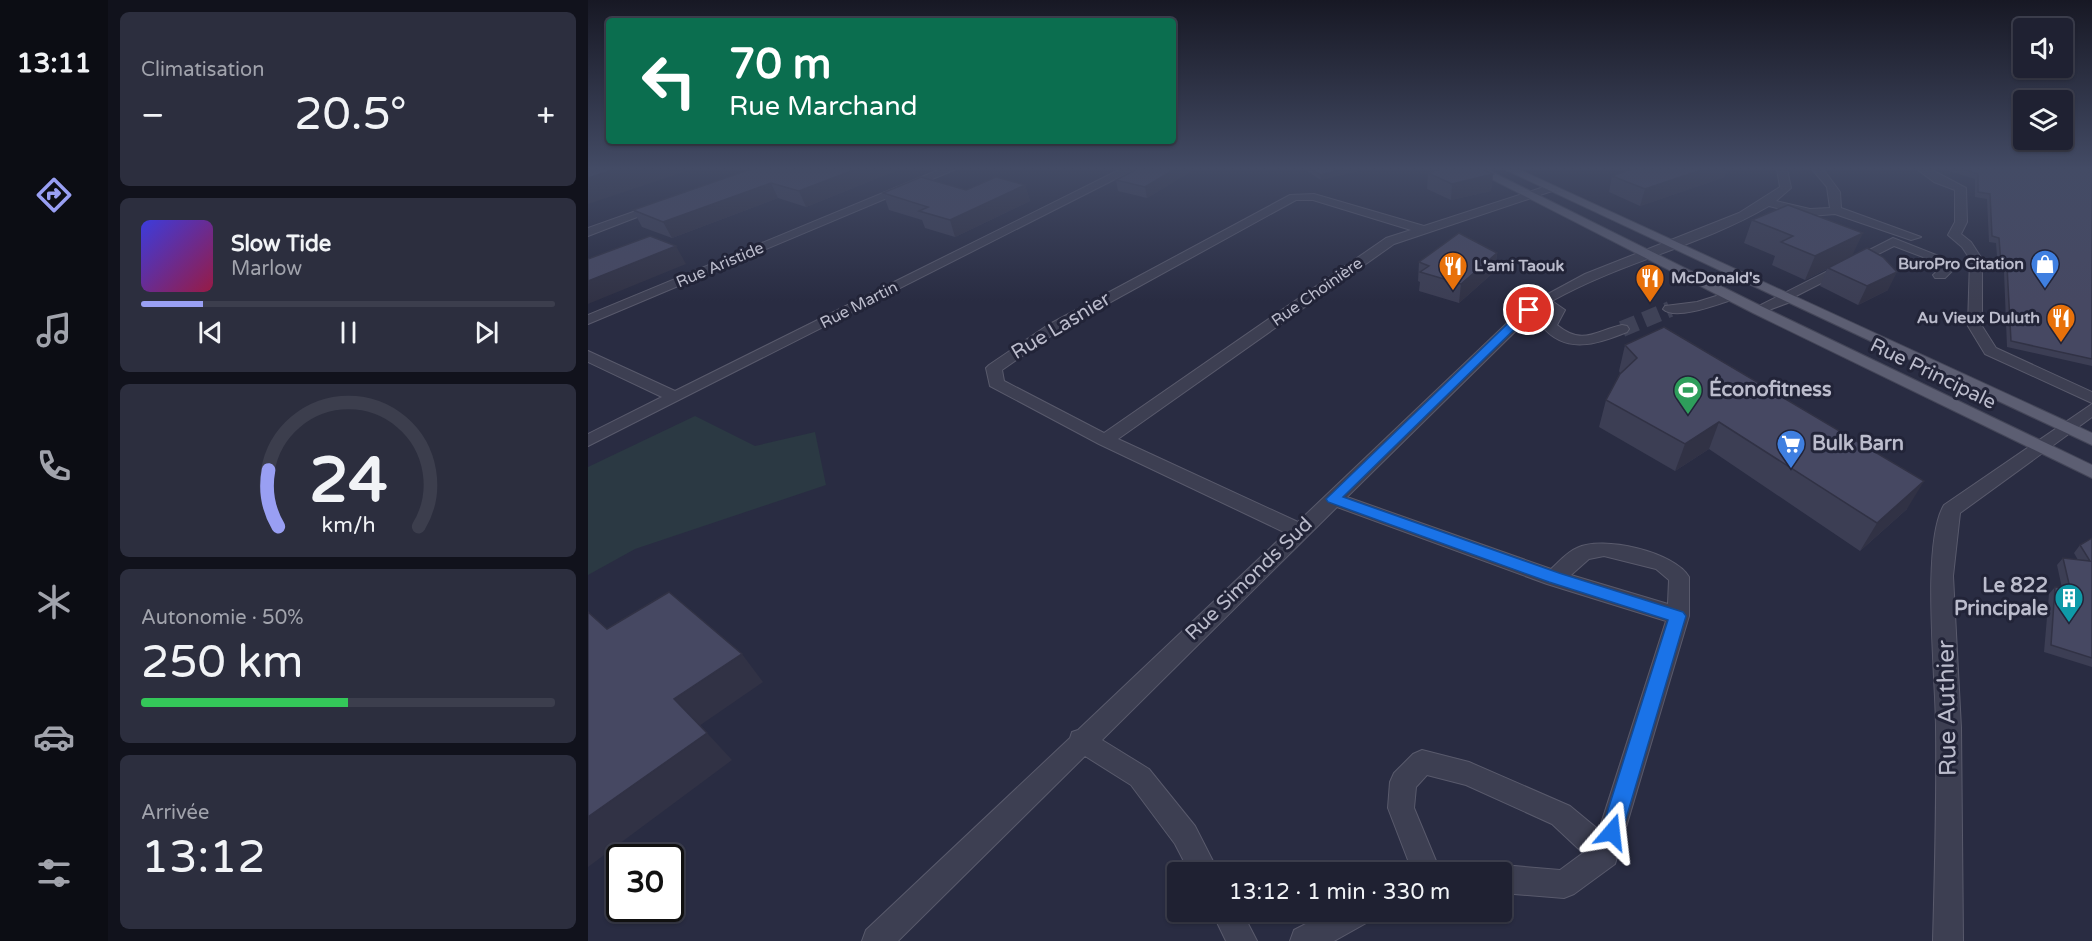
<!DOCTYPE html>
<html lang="fr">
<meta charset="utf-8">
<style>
body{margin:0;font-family:"Varela Round",sans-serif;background:#2c2e3e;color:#f1f3f6;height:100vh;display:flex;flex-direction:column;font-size:22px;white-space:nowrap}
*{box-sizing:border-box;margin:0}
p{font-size:20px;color:#a1a3ac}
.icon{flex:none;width:33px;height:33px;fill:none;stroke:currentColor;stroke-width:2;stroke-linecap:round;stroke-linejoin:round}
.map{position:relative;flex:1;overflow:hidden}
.panel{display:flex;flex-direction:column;gap:12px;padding:12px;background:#11121c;width:480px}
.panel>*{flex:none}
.hud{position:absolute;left:18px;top:18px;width:570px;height:126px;border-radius:6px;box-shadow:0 2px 4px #0004,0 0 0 2px #3c3e4d;background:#0b6e4f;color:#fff;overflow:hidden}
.fabs{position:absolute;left:1425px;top:18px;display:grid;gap:12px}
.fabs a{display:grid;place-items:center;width:60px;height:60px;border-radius:6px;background:#1f2132;box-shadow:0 2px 4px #0004,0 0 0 2px #3c3e4d;font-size:30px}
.speed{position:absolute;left:18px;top:844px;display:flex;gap:12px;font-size:30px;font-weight:700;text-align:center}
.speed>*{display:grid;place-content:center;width:78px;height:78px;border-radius:50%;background:#1f2132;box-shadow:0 2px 4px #0004,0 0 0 2px #3c3e4d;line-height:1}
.speed .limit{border:3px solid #111;border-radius:9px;background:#fff;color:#111}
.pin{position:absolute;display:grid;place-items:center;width:51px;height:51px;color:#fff;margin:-26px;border:3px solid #fff;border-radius:50%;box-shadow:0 2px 6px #0007}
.me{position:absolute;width:66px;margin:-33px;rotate:17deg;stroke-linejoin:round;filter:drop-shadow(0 0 4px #0008)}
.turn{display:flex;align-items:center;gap:21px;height:126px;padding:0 24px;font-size:27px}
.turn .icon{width:78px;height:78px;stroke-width:2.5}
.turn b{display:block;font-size:42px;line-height:51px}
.big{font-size:45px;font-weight:600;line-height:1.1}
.panel .card{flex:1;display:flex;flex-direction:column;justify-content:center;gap:9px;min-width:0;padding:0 21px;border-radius:9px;background:#2c2e3e}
.panel .dial{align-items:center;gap:0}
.dial svg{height:156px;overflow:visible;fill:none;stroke:#3c3e4d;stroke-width:7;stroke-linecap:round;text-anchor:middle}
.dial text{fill:#f1f3f6;stroke:none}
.song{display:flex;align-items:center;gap:18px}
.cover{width:72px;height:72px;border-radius:9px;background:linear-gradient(135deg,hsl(240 70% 55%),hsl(340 70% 35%))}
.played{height:6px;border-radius:3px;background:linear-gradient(90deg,#999ff3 15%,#3c3e4d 15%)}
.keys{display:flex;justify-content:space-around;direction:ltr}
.heat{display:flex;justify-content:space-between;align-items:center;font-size:33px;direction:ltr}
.charge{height:9px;border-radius:4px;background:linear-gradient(90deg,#34c759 50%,#3c3e4d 0)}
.trip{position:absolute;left:579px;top:862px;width:345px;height:60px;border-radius:6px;background:#1f2132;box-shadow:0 2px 4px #0004,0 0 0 2px #3c3e4d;font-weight:600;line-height:60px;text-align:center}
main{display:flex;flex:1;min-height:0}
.menu{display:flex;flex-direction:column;width:108px;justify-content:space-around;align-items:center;background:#0c0d14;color:#a1a3ac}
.menu .icon{width:42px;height:42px}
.menu .active{color:#999ff3}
.menu b{font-size:27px;color:#f1f3f6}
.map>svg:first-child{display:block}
</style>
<main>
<nav class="menu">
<b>13:11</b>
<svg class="icon active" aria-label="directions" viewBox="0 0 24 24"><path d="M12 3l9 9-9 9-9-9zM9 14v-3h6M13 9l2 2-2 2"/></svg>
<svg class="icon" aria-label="music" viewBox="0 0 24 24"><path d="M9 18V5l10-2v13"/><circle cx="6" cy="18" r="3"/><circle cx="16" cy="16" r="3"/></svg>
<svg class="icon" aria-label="phone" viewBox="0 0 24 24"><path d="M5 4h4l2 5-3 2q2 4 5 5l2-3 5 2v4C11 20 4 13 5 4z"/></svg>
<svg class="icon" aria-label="climate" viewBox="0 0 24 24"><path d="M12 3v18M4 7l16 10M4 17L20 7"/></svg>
<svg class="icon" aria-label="car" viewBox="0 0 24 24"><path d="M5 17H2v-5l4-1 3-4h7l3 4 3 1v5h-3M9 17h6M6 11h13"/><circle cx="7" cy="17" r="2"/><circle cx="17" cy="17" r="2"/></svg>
<svg class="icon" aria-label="filters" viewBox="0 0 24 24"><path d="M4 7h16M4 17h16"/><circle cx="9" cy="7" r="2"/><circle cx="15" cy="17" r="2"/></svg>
</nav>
<section class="panel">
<div class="card"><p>Climatisation</p>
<div class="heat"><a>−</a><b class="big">20.5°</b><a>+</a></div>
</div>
<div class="card">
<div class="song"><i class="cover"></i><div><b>Slow Tide</b><p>Marlow</p></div></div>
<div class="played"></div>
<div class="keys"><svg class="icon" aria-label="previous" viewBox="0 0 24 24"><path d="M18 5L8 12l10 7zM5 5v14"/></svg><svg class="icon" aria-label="pause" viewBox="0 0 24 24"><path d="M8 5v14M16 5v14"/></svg><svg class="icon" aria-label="next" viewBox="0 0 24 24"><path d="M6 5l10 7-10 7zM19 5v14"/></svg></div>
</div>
<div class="card dial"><svg viewBox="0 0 100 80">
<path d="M14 69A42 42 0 1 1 86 69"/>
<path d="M14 69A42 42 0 0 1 9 40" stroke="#999ff3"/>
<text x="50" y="56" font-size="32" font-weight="700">24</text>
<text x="50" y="72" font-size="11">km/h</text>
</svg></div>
<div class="card"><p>Autonomie · 50%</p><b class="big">250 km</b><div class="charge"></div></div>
<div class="card"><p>Arrivée</p><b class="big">13:12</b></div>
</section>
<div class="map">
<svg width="1504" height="941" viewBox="0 0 1504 941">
<rect width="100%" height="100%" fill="#292c42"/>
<polygon fill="#2b3943" points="107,416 167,446 227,432 238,485 47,549 0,575 0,467"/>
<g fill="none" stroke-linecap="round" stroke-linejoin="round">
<polyline stroke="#3f4257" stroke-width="16" stroke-dasharray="16 8" stroke-linecap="butt" points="1034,329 1082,309"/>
<g stroke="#595a6c" stroke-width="2">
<g id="minor">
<polygon points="353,169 368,169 0,324 0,315"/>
<polygon points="533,169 547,169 0,446 0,434 74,397 0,362 0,351 87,391"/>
<path d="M1189,169H1199L1203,188L1188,201L1222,209L1242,208L1239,187L1224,169H1235L1252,192L1253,208L1333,237L1323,240L1247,214L1222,216L1181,206C1113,246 1033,262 964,301L977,310L969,325C995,346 1007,331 1034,325L1039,326L1041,329L1039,332C1010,344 977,355 954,326L962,311L955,307L946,313L759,497L963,569C971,562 979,552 989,548C1014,535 1087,552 1101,577V616L1027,864L986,894L976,898L914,893V873H902L904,869L914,865L972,870L995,853L964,824L878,785L839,775L828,787L826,808L853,873H825L800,808L802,782L806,773L825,754L834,750L881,762L982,806L1011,830L1078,621L959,584L749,507L514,740L561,769L607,826L631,873H602L587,844L543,785L497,756L310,941H274L278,930L482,738L484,732L490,730L698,533L511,444L402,386L398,368L401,365L460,325L702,195L726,194L836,226L959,186H967V190L806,244L530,439L710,522L936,307L997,274L1151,213L1192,187ZM708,200H725L823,230L798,238L516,433L416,381L414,370L470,331ZM1016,556L1068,569L1081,580L1080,604L983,575L1001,559Z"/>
<polygon points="1329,169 1342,169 1378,188 1379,222 1373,234 1383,242 1394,259 1394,326 1408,348 1504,392 1504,403 1397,354 1380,326 1382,259 1374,247 1360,235 1367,222 1367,190 1346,182"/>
<polygon points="65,205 75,207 0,236 0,228"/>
<polygon points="1305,238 1371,264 1357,278 1347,278 1345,275 1356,265 1306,246 1206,297 1205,301 1170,314 1163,310"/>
<path d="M1141,292L1146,293V299C1131,304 1087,321 1075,309L1077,306L1109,302Z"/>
<path d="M1504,404V417L1372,513L1365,576L1373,728L1375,941H1345C1347,870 1349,798 1348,727C1348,678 1333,543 1356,505Z"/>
<polygon points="624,912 654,912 669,941 638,941"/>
<polygon points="741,912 784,912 780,922 746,941 702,941 706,930"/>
</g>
</g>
<g stroke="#444658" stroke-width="2">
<g id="major">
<polygon points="884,169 898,169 1175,307 1504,465 1504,478 1165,313"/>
<polygon points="916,169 930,169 1504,433 1504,445"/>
</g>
</g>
<use href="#minor" fill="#3d3f52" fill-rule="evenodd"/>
<use href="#major" fill="#5c5e72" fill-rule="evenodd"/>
</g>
<g fill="#3c3e54">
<polygon points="163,169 312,169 218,207 190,198 84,238 54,227 45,210"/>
<polygon points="549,169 602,169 602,172 559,198 530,191 528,180"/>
<polygon points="716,169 778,169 733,180"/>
<polygon points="1355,169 1504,169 1504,366 1419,347 1416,272 1410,270 1408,243 1401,242 1399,199 1387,197 1387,179"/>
<polygon points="840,173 905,174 903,191 863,200 839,189"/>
<polygon points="1024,176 1137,177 1052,206 1021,192"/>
<polygon points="437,185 442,201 367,237 337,228 334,220 301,210 295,193 378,190"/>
<polygon points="1164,220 1265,256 1300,290 1270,305 1232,286 1239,269 1217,280 1184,265 1187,256 1156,243"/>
<polygon points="909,253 907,271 871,303 831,291 832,282 830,281 831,262"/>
<polygon points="1037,345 1319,509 1272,551 1121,449 1087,471 1011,427 1018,400 1032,373 1031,371"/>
<polygon points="1504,538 1504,667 1456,652 1461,594 1467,587 1474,588 1469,565 1475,558 1490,560 1486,553 1492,545"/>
</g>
<g fill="#313245">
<polygon points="28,169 95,169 96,172 0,204 0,178"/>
<polygon points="268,169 312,169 218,207 211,191"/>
<polygon points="587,169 602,169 602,172 559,198 557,187"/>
<polygon points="755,169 778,169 733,180 732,175"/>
<polygon points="1116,169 1139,169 1137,177 1052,206 1057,189"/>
<polygon points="905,174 903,191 863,200 864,184"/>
<polygon points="183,183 190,198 84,238 75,222"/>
<polygon points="437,185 442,201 367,237 362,220"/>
<polygon points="1275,233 1264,256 1217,280 1227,256"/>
<polygon points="88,246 98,264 0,304 0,281"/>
<polygon points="909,253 907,271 871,303 873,284"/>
<polygon points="1309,272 1300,290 1270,305 1279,286"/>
<polygon points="1131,422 1121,449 1087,471 1097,444"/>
<polygon points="1336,481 1319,509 1272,551 1289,523"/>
<polygon points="154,654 175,682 111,726 86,699"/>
<polygon points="119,733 144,760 0,867 0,817"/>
</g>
<g fill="#464862" stroke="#313245" stroke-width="1.5">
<polygon points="0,169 28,169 0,178"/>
<polygon points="163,169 268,169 211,191 183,183 75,222 45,210"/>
<polygon points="549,169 587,169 557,187 528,180"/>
<polygon points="724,169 755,169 732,175"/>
<polygon points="853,169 894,169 905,174 864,184 840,173"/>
<polygon points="1043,169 1116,169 1057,189 1024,176"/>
<polygon points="1375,169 1504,169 1504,359 1423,341 1419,266 1413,264 1411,238 1404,236 1402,194 1390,192 1390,174"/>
<polygon points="333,177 378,190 408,177 437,185 362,220 331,211 340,207 295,193"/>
<polygon points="1200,205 1275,233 1227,256 1193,242 1205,236 1164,220"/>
<polygon points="871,233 909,253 873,284 832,272 841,266 831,262"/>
<polygon points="62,236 88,246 0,281 0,259"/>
<polygon points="1279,248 1295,257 1309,272 1279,286 1240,268"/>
<polygon points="1076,327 1336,481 1289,523 1131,422 1097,444 1018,400 1032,374 1049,358 1037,345"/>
<polygon points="1504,538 1504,658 1463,645 1467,587 1482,588 1475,558 1502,561 1492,545"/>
<polygon points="81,592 154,654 86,699 119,733 0,817 0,612 19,629"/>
</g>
<linearGradient id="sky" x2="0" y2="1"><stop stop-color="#171824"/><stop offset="0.56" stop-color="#434b65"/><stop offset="1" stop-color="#434b65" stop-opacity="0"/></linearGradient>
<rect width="1504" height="301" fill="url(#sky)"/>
<polygon fill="#1a73e8" stroke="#114b97" stroke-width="1.5" points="937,307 946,310 755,497 971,573 1095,612 1098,616 1034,832 1031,839 1024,842 1016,839 1013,832 1080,620 961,582 740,502 738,499"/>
<defs>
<g id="shop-pin" transform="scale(1.5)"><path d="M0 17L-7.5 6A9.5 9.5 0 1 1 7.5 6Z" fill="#3f7fe0" stroke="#222438"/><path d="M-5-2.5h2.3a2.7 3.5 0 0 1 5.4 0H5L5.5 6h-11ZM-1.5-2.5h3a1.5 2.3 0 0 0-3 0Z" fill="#fff"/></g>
<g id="restaurant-pin" transform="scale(1.5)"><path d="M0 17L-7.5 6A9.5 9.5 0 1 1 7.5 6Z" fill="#e8710a" stroke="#222438"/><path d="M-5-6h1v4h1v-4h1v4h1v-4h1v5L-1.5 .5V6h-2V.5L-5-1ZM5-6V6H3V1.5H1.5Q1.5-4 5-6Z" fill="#fff"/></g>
<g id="stadium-pin" transform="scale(1.5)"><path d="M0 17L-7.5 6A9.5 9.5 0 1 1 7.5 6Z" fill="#2e9e5b" stroke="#222438"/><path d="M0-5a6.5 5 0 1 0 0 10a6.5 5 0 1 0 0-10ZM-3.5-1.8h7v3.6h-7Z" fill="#fff"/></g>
<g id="supermarket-pin" transform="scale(1.5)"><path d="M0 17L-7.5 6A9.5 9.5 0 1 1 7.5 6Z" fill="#3f7fe0" stroke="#222438"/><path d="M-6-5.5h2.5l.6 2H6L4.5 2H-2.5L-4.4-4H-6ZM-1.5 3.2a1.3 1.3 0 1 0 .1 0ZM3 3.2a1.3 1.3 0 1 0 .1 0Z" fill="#fff"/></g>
<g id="building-pin" transform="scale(1.5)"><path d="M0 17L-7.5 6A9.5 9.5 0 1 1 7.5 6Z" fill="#0f9aa8" stroke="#222438"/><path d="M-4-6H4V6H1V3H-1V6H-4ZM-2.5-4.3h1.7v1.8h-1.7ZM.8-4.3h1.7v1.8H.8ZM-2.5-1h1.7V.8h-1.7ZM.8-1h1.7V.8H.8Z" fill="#fff"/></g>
</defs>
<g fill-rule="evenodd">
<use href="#shop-pin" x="1457" y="264"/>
<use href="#restaurant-pin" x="865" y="266"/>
<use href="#restaurant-pin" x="1062" y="278"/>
<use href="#restaurant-pin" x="1473" y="318"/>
<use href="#stadium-pin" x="1100" y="390"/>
<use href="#supermarket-pin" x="1203" y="444"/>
<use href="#building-pin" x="1481" y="598"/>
</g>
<g text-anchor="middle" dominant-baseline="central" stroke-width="6" stroke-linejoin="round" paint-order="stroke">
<g font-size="16" font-weight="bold" fill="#bbbccc" stroke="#222438" text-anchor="end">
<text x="1436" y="264">BuroPro Citation</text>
<text x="886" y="266" text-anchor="start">L'ami Taouk</text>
<text x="1083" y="278" text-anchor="start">McDonald's</text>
<text x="1452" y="318">Au Vieux Duluth</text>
</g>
<g font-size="16" fill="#bbbccc" stroke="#222438">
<text transform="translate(132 265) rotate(-23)">Rue Aristide</text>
<text transform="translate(729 292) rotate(-35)">Rue Choinière</text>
<text transform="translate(271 305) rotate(-27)">Rue Martin</text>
</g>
<g font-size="20" fill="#bbbccc" stroke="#222438">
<text transform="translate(473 326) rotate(-31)">Rue Lasnier</text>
<text transform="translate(1345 374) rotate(26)">Rue Principale</text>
<text transform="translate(661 579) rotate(-44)">Rue Simonds Sud</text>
</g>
<g font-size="20" font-weight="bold" fill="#bbbccc" stroke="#222438" text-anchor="start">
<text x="1121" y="390">Éconofitness</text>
<text x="1224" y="444">Bulk Barn</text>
<text x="1460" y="586" text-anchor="end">Le 822<tspan x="1460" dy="23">Principale</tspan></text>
</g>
<g font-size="24" fill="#bbbccc" stroke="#222438">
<text transform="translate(1359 708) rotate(-91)">Rue Authier</text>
</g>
</g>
</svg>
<div class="fabs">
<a><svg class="icon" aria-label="sound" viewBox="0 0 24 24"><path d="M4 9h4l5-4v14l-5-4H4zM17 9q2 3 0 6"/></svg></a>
<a><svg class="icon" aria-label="layers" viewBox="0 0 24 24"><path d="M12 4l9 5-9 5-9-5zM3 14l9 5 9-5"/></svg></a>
</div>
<div class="speed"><div class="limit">30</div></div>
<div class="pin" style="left:941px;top:310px;background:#d93025"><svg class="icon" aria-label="arrive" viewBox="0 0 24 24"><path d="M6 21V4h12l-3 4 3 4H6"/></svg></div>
<svg class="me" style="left:1024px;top:832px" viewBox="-20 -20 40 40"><path d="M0-17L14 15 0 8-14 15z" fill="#1a73e8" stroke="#fff" stroke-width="4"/></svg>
<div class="trip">13:12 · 1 min · 330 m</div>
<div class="hud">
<div class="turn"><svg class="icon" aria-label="left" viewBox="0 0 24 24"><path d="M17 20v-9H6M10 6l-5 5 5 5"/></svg><div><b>70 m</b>Rue Marchand</div></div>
</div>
</div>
</main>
